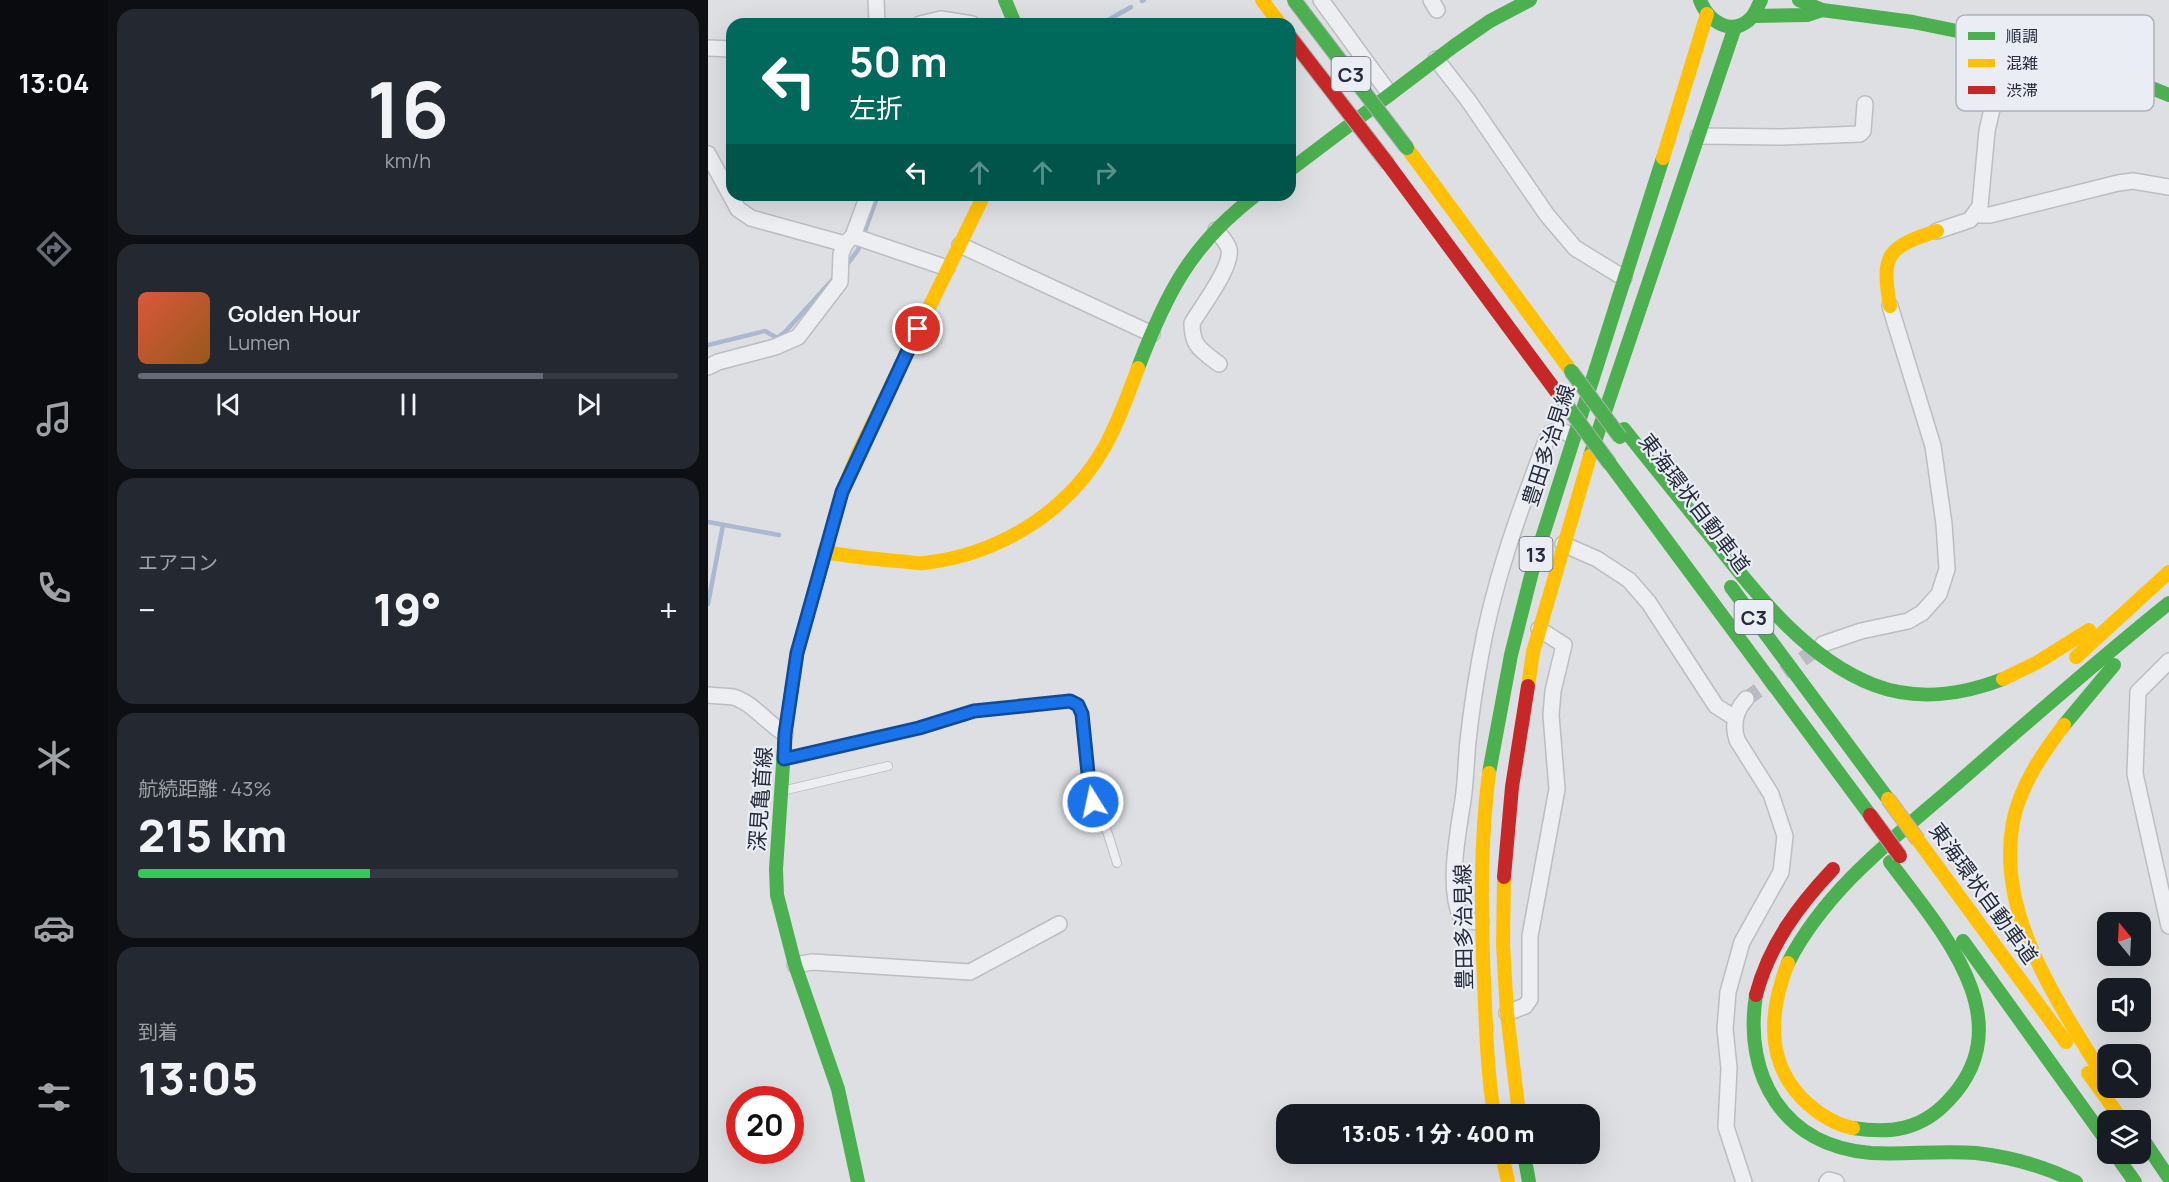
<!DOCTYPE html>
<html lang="ja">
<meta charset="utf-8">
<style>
body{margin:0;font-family:Manrope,"Noto Sans JP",sans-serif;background:#242831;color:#f1f3f6;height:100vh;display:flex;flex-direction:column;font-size:22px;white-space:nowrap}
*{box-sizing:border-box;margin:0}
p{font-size:20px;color:#9ea1a6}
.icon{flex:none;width:33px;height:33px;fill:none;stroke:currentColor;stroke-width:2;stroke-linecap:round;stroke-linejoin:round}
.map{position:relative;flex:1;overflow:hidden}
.side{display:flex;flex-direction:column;gap:9px;padding:9px;background:#0d0f14;width:600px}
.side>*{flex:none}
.top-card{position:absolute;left:18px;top:18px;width:570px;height:183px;border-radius:18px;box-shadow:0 6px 24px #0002;background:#00695c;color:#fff;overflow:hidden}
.needle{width:39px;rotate:342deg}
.buttons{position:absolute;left:1389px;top:912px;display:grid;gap:12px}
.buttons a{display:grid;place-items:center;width:54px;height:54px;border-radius:12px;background:#171b24;box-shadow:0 6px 24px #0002;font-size:30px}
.speed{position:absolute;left:18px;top:1086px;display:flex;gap:12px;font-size:30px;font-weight:700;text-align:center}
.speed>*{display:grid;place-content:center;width:78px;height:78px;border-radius:50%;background:#171b24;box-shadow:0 6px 24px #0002;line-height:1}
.speed .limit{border:9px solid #d22;background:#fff;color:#111}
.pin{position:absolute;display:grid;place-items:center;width:51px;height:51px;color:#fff;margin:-26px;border:3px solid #fff;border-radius:50%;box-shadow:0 2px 6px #0007}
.me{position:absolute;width:66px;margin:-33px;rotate:350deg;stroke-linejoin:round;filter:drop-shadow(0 0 4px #0008)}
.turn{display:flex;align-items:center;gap:21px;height:126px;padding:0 24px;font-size:27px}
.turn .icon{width:78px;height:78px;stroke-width:2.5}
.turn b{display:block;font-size:42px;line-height:51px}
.lanes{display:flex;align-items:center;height:57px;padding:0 24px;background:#0003;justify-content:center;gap:30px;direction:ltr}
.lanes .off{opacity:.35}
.big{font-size:45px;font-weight:800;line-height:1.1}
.side .tile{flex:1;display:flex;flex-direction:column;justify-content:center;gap:9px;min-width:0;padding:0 21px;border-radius:18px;background:#242831}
.side .dial{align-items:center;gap:0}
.dial b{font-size:78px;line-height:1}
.song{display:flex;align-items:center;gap:18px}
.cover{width:72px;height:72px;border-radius:9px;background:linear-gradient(135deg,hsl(10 70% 55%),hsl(30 70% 35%))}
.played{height:6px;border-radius:3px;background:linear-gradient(90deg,#666a77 75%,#363941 75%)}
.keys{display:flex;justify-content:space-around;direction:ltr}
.heat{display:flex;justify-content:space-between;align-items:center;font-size:33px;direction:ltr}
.charge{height:9px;border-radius:4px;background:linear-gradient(90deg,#34c759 43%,#363941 0)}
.trip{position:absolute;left:568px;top:1104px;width:324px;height:60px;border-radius:18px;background:#171b24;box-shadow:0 6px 24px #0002;font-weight:800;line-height:60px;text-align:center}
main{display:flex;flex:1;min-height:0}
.menu{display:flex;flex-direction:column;width:108px;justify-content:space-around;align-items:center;background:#090b0e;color:#9ea1a6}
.menu .icon{width:42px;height:42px}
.menu .active{color:#666a77}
.menu b{font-size:27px;color:#f1f3f6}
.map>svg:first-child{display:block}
</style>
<main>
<nav class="menu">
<b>13:04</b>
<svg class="icon active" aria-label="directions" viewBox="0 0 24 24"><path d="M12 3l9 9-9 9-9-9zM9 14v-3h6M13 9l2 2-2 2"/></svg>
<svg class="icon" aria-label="music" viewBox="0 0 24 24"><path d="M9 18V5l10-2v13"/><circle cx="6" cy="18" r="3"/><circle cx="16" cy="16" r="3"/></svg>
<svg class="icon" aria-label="phone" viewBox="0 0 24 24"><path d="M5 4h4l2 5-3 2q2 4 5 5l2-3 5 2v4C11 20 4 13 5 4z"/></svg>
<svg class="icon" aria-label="climate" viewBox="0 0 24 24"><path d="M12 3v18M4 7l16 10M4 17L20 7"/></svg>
<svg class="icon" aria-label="car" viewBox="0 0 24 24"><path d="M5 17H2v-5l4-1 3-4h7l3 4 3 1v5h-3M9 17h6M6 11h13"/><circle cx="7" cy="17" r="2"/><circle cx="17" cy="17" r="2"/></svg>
<svg class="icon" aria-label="filters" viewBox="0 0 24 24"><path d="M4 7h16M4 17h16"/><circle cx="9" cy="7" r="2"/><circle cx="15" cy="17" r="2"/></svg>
</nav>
<section class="side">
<div class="tile dial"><b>16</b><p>km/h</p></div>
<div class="tile">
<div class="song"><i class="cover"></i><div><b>Golden Hour</b><p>Lumen</p></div></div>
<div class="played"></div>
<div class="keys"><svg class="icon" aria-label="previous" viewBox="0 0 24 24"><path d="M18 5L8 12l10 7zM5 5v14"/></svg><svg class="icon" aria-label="pause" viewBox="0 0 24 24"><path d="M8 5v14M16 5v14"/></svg><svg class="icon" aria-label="next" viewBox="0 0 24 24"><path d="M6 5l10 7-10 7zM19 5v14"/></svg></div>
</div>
<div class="tile"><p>エアコン</p>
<div class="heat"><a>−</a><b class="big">19°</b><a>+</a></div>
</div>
<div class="tile"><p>航続距離 · 43%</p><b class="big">215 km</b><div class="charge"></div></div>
<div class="tile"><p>到着</p><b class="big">13:05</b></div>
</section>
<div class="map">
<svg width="1461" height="1182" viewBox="0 0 1461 1182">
<rect width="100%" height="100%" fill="#dedfe3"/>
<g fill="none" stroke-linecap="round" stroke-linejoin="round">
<g stroke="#aab8d0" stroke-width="4.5">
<polyline points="434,1 436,0"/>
<polyline points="393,24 423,7"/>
<polyline points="138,266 150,250 170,195"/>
<polyline points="0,345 57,331 69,338 77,332 126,278"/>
<polyline points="0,522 71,535"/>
<polyline points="0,604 15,525"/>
</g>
<polyline stroke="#b9bbc2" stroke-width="15" stroke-dasharray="15 8" stroke-linecap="butt" points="1038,699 1113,646"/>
<g stroke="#bcbdc1" stroke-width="10">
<g id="lane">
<polyline points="77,759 211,728 266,711 362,701 371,705 374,714 382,793 400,834 409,863"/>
<polyline points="74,791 180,766"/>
</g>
</g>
<g stroke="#bcbdc1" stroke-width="18">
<g id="street">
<polyline points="168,0 169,24"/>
<polyline points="613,0 681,93"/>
<polyline points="723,0 729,10"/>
<polyline points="212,24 233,19 264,24"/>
<polyline points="0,48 24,49"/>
<polyline points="728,59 760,100 839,215 867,248 916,278"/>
<polyline points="990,136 1074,137 1152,134 1155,131 1157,104"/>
<polyline points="0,154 30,209 43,218 137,244"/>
<polyline points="1267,215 1282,215 1410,183 1425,181 1461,187"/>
<path d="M508,230C512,235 519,242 521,249C525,266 494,306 484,323C484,347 493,350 511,364"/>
<polyline points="1229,231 1262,220 1272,206 1279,131 1289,87 1303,42"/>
<polyline points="145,236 239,268"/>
<polyline points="252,245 444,334"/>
<polyline points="0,367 10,362 67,347 90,337 132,282 133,254 137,244 145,236 160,195"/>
<polyline points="855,544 889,559 921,580 941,603 1008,706 1027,718"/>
<polyline points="1115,644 1153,631 1200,621 1214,613 1231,594 1239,569 1236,524 1225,446 1182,306"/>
<polyline points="1461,661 1430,692 1427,774 1461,926"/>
<path d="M0,695C8,696 17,696 25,697C44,702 60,724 77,734"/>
<path d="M773,922L759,921L753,918C739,886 750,833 755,800C758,780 758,760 760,741C763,714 767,686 772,659C785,583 811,512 838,441L842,433L852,430L865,436"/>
<polyline points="87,965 104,962 262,972 351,924"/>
<polyline points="799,1013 817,1006 822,999 822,936 849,789 843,715 845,691 856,645 831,629"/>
<path d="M1036,1182L1018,1127L1021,1068L1017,1029L1020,992L1034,942L1073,872L1077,836L1063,794L1029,740C1024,724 1027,711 1038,699"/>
<polyline points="1119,1182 1121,1180 1128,1182"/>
</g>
</g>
<use href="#lane" stroke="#edeef1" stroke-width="8"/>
<use href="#street" stroke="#edeef1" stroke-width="15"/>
<g stroke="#4caf50" stroke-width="14">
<polyline points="297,0 307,24"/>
<path d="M992,0C1000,22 1025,38 1044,17C1048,12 1050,6 1053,0"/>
<polyline points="1091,0 1114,10 1205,22 1303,42 1374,60 1461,95"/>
<polyline points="1046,16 1099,15 1114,10"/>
<polyline points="582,170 746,46 782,21 822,0"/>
<path d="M430,368C458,294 483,244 548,195"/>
<path d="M916,429C946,467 977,505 1008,543C1051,597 1099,659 1166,685C1208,701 1254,695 1295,679"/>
<polyline points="882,456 1027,27"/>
<polyline points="902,464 1162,815"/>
<polyline points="120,543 89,653 77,734 68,869 69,895 87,965 130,1089 150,1182"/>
<polyline points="1023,587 1180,799"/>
<polyline points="1356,725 1406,665"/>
<polyline points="781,773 803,655 827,560 955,158"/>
<polyline points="1255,941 1400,1143"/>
<path d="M1080,963C1119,887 1190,835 1253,780C1322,720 1390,660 1461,603"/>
<path d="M1048,995C1035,1077 1076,1146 1163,1153C1198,1155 1233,1150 1268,1153C1303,1157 1336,1166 1368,1182"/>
<path d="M1145,1128C1182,1134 1213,1130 1240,1101C1317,1021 1232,929 1182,862"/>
<polyline points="1432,1135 1461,1178"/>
<polyline points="816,1154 821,1182"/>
<polyline points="1407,1154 1427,1182"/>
</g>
<g stroke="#ffc107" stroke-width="14">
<polyline points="554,0 572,24"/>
<polyline points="699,148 863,371"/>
<polyline points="955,158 999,14"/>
<path d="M1182,306C1173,254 1179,247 1229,231"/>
<polyline points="120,543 134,492 151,451 276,195"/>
<path d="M116,552C140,556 165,559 189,561C198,561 207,564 216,563C289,555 359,513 396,448C410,423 420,395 430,368"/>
<polyline points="1368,657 1461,572"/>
<polyline points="1295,679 1330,662 1381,630"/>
<polyline points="820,686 825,652 882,456"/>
<path d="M1356,725C1334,754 1312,786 1305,822C1287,917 1354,1007 1400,1084"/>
<path d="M781,773C772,842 773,912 776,982C778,1026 779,1070 786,1114"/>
<polyline points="1210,840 1358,1042"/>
<polyline points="796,877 795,944 799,1013 811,1114"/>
<path d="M1080,963C1060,1014 1057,1065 1100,1104C1112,1115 1129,1125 1145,1128"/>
<polyline points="1380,1073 1414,1120"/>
<polyline points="794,1154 800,1182"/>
</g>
<g stroke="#c62828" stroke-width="14">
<polyline points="680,164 853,398"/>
<polyline points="796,877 804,787 820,686"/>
<path d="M1048,995C1061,945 1090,906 1125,869"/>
</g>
<g stroke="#b0b2b8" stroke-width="16" stroke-linecap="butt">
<g id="fast-bridge">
<polyline points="586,0 699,148"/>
<polyline points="863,371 912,437"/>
<polyline points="853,398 902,464"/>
</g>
</g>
<g stroke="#b0b2b8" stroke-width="16" stroke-linecap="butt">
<polyline id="slow-bridge" points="1180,799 1210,840"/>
</g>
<g stroke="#b0b2b8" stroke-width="16" stroke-linecap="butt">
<g id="jam-bridge">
<polyline points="582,37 680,164"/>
<polyline points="1162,815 1192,856"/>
</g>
</g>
<use href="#fast-bridge" stroke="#4caf50" stroke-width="14"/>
<use href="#slow-bridge" stroke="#ffc107" stroke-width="14"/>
<use href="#jam-bridge" stroke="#c62828" stroke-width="14"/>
</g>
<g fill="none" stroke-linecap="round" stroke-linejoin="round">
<g stroke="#114b97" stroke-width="15">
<polyline id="route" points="210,329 134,492 89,653 77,734 76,759 211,728 266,711 362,701 370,705 374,714 382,793 385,802"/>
</g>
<use href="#route" stroke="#1a73e8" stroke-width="10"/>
</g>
<g text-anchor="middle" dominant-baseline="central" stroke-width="4.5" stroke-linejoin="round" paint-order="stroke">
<g fill="#eaedf4" stroke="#606574" stroke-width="1.5">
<rect x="623.5" y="57" width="39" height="34" rx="4.5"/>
<rect x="811.5" y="537" width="33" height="34" rx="4.5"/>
<rect x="1026.5" y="600" width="39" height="34" rx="4.5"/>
</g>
<g font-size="20" font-weight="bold" fill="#252b3d">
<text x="643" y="74">C3</text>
<text x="828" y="554">13</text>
<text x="1046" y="617">C3</text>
</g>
<g font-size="21" fill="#252b3d" stroke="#eaedf4">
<text transform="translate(840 445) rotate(-72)">豊田多治見線</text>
<text transform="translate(987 503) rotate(53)">東海環状自動車道</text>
<text transform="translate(52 799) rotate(-86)">深見亀首線</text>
<text transform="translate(1276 893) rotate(54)">東海環状自動車道</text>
<text transform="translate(755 927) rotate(-91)">豊田多治見線</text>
</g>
</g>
<rect x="1248" y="15" width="198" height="96" rx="9" fill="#eaedf4" stroke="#afb3bd" stroke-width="1.5"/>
<rect x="1260" y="32" width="27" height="8" fill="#4caf50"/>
<rect x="1260" y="59" width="27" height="8" fill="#ffc107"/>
<rect x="1260" y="86" width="27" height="8" fill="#c62828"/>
<g font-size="16" fill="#252b3d">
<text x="1298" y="42">順調</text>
<text x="1298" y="69">混雑</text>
<text x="1298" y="96">渋滞</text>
</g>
</svg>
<div class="buttons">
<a><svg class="needle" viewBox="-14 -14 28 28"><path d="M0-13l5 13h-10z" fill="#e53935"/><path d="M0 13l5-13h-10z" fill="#9ea1a6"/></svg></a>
<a><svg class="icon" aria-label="sound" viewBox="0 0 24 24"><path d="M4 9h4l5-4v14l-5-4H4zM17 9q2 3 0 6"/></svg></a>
<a><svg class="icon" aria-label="search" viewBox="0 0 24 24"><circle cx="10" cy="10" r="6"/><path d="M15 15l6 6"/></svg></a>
<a><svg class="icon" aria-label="layers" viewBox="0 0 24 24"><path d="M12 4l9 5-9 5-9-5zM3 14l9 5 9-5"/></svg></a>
</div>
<div class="speed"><div class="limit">20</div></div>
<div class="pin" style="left:210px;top:329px;background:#d93025"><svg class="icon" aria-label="arrive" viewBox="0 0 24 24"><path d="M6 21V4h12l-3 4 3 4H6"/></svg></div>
<svg class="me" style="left:385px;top:802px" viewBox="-20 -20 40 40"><circle r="17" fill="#1a73e8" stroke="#fff" stroke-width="3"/><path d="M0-11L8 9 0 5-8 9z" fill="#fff"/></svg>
<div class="trip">13:05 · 1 分 · 400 m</div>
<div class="top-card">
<div class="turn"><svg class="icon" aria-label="left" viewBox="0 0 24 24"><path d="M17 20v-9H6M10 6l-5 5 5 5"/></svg><div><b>50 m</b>左折</div></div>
<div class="lanes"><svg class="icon" aria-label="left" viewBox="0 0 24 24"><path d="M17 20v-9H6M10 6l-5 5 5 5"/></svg><svg class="icon off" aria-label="ahead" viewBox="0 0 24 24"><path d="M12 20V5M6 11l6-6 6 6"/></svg><svg class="icon off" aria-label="ahead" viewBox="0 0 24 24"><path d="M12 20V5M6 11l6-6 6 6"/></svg><svg class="icon off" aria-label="right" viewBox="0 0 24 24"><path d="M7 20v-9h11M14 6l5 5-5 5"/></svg></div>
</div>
</div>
</main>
